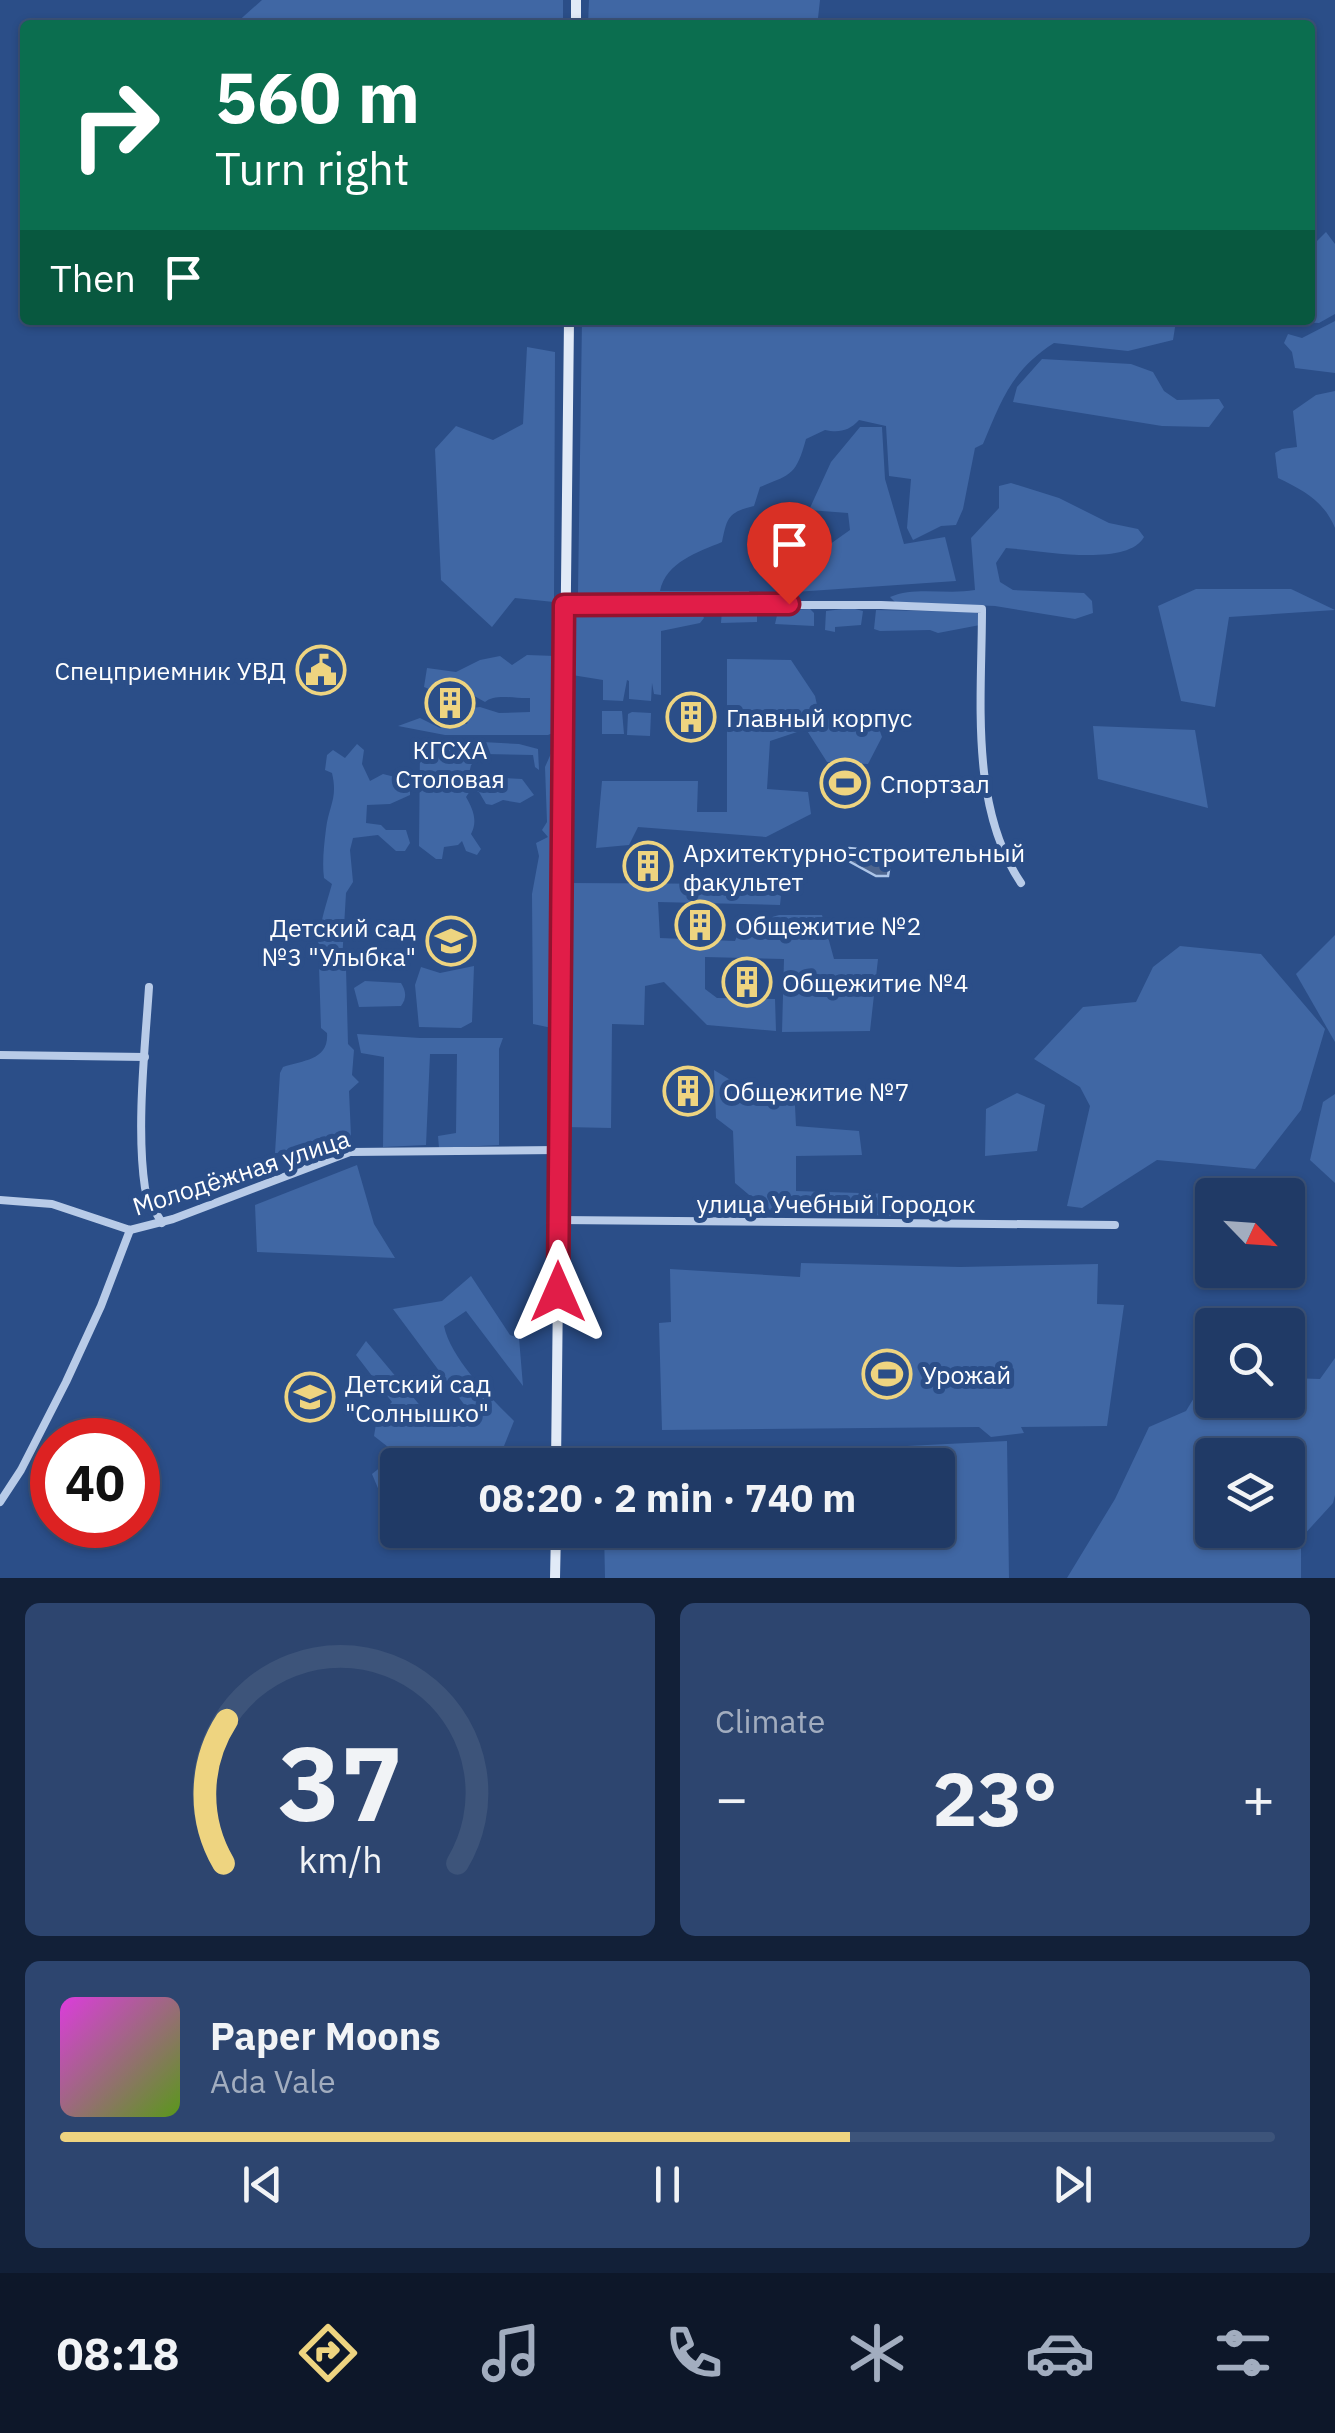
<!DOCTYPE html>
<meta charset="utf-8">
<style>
body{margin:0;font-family:"IBM Plex Sans",sans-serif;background:#2d456f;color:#f1f3f6;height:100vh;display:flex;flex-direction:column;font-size:38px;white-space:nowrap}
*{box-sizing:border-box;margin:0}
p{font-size:32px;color:#a2adbf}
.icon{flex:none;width:55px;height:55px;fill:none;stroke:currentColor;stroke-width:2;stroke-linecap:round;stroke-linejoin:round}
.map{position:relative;height:1578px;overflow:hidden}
.side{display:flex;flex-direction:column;gap:25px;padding:25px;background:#122038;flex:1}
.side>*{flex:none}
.hud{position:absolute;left:20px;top:20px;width:1295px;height:305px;border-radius:10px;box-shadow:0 2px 8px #0004,0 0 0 2px #3d547a;background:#0b6e4f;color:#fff;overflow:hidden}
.needle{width:65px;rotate:115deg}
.controls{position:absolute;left:1195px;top:1178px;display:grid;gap:20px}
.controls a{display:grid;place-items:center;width:110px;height:110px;border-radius:10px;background:#203a66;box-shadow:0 2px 8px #0004,0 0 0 2px #3d547a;font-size:50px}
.speed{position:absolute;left:30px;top:1418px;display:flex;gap:20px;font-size:50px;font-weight:700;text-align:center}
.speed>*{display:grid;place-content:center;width:130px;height:130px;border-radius:50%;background:#203a66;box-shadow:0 2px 8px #0004,0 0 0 2px #3d547a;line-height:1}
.speed .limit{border:15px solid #d22;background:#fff;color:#111}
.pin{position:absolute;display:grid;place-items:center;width:85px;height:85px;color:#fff;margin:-102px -42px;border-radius:50% 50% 50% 0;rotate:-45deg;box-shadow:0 0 10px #0007}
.pin .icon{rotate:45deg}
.me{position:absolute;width:110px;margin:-55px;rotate:0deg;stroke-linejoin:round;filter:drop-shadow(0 0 8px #0008)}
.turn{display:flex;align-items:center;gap:35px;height:210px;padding:0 30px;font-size:45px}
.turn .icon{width:130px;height:130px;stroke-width:2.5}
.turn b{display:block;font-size:70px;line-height:85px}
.then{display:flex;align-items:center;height:95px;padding:0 30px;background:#0003;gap:20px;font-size:38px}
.big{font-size:75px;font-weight:700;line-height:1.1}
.side .tile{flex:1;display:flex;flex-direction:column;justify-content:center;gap:15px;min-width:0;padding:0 35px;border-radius:15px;background:#2d456f}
.side .dial{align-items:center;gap:0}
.dial svg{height:260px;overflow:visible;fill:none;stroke:#3d547a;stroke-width:7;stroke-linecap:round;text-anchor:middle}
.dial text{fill:#f1f3f6;stroke:none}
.song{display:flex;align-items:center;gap:30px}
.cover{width:120px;height:120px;border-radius:15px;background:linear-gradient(135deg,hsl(300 70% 55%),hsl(90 70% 35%))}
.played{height:10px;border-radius:5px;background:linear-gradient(90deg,#eed480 65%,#3d547a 65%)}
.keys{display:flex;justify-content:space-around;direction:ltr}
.heat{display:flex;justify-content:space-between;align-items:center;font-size:55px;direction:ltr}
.side .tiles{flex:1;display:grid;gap:25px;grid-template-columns:1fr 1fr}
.tile:last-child{grid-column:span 2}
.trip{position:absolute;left:380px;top:1448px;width:575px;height:100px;border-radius:10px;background:#203a66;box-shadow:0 2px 8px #0004,0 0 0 2px #3d547a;font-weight:700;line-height:100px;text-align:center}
.dock{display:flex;height:160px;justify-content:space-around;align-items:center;background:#0d1729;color:#a2adbf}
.dock .icon{width:70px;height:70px}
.dock .selected{color:#eed480}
.dock b{font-size:45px;color:#f1f3f6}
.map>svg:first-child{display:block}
</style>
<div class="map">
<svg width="1335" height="1578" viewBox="0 0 1335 1578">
<rect width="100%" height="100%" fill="#2b4e88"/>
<g fill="#4067a4" fill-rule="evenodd">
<polygon points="262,0 563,0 563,25 234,25"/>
<polygon points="589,0 820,0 818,18 831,25 588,25"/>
<polygon points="1326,232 1335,244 1335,314 1319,323 1277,321 1310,320 1310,248"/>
<path d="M582,320H1180L1176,321L1173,340L1128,351L1054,343C1012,370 1002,399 983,444L975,448L963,509L956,525L941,526L913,540L907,528L911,479L889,476L886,426L859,420C849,431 839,433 825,430L806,439C796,475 792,474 760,487L754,506C728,512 727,518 722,542C698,552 666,562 660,591H749L751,597L746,601L589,600L578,593Z"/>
<polygon points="1335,321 1335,373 1295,368 1292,352 1284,343 1288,334 1302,338"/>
<polygon points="527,347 555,352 554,602 515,598 492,627 441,580 435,449 456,426 493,440 523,424"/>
<polygon points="1042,359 1131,364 1153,372 1164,391 1177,400 1219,399 1224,407 1209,427 1162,426 1013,402 1017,387"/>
<path d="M1335,391V528C1324,501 1303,490 1278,478L1275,453L1282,449L1297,447L1293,411L1316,395Z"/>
<polygon points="860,427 882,427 885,479 904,544 945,537 956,581 795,592 799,566 850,530 848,513 809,510 831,462"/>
<path d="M1011,483L1059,498L1109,523L1138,529L1144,537C1127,568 1038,550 1006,548L996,563L1000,582L1013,590L1084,593L1092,601L1093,613L1075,619L995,606L895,602L890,597C915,586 947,595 975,590L971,538L999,508V486Z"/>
<polygon points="1196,589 1291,589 1335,610 1229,617 1215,707 1181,701 1158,606"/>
<polygon points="590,608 700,610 704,618 700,623 661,631 661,695 654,694 652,683 651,701 629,699 629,681 627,680 623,701 603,700 603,680 572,675 572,617 575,612 587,611"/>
<polygon points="851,608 863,611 861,625 835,627 835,632 825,630 826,611"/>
<polygon points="722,609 757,610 757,622 721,623"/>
<polygon points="810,609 814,613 814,626 775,624 778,611"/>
<polygon points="876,610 975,612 979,614 980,625 938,633 930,630 880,631 874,629"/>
<path d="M527,655L556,656V714L553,733L548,735H445L398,726L420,718L440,728L449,723L467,724L472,708L480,707L499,713L530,712V698C516,699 495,693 485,702L469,693L463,681H438L429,689L424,687L427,668L456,672L480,660L500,656L512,665Z"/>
<polygon points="727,659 791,660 815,696 820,718 876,720 882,737 868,764 827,762 806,729 770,741 767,789 808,792 811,814 766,837 638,827 629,845 596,848 602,781 698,781 697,812 727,812"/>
<polygon points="602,711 622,711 624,734 602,734"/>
<polygon points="632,712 651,713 650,736 627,735 628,714"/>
<polygon points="1093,726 1195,730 1208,808 1098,779"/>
<path d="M428,739L519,744L538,749L539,770L535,767L533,755L485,754L471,765L469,774H478L496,782L503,778L522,779L534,795L520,803L503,800L492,805L486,804L479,792L470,791L466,797C473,809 478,821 471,834L481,849L477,855L466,851L462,841L458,845L444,847L442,859H436L419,846L420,748L421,741Z"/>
<path d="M357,744L364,750L362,764L370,781L383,774L395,777L403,771L410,772V795L390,804L367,805L366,823L381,825L386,830H406L410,843L405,851H396L378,835L353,838L350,850L353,882L346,893L342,961L346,968L348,1044L354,1050L352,1075L359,1082L349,1091L351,1136L345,1148L327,1155L275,1153L280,1073L283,1067C304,1060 329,1060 327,1033L321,1028L319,966L323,952L318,945C320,922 326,905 332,884L324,878C322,863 324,845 326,829C329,805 338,799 332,773L325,770L327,755L333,750L345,758Z"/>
<polygon points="553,749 559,751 552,1028 533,1024 532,894 539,856 536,843 548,837 542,830 547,822 545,767"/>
<polygon points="568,883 751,884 781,896 780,905 658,902 660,938 735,941 741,926 779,915 822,915 834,959 878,959 870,1031 782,1032 784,959 705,957 705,989 717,998 775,999 776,1031 707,1025 664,982 645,986 644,1025 612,1024 611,1128 565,1127"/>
<polygon points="1335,935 1335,1042 1296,974"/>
<polygon points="1180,946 1261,954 1325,1029 1301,1110 1255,1169 1157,1160 1082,1208 1067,1206 1090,1106 1080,1087 1034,1059 1083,1007 1136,1002 1153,967"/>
<polygon points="474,966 472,1022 461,1028 419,1027 415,985 421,967 440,973"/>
<path d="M365,981L401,983C406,991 407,998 401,1006L359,1007L354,988Z"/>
<polygon points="357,1034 420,1038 503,1038 499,1049 499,1145 439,1148 438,1136 456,1133 457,1054 430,1054 426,1145 383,1147 384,1057 361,1053"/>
<polygon points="714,1070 737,1084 794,1086 796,1126 859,1131 862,1155 796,1156 796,1191 892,1194 893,1216 767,1210 735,1183 733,1131 716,1118"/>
<polygon points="1017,1093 1045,1105 1037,1151 985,1156 986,1109"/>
<polygon points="1335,1094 1335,1183 1310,1160 1323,1102"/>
<polygon points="357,1165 374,1224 395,1258 257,1252 255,1205"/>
<polygon points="801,1263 960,1267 1098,1264 1097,1304 1124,1305 1107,1426 1021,1427 1024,1433 991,1437 979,1427 662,1430 659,1323 671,1322 670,1269 800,1277"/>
<path d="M471,1276L510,1335L519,1338L523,1386L466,1311L444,1326C451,1359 490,1397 514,1421L504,1446L506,1465H398L397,1493H380L372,1474L397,1454L374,1436L377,1418L392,1402L356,1355L366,1341L428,1415L458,1421L469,1411L393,1309L442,1301Z"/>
<path d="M1335,1358V1495L1333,1503L1301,1538V1578H1067L1115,1499L1149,1427L1186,1411L1203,1383L1212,1382V1400H1288V1378L1320,1379ZM1212,1455H1288V1530H1212Z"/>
<polygon points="1007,1441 1009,1578 605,1578 604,1530 938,1530 938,1465 684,1465 687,1457"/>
</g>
<polygon fill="#4d658f" stroke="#adc5e8" stroke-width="2.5" points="849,848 889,852 891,857 888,876 876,876 845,859 844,850"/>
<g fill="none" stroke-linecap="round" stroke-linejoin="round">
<g stroke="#b8cbe8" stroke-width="8">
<path d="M564,605H881L982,609C982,697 969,806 1021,883"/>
<path d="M149,987C145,1048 136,1128 145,1188C147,1201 156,1212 162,1223"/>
<polyline points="0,1055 145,1057"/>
<polyline points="0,1200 52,1204 130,1230 173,1219 350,1152 558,1150"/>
<polyline points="558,1220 1115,1225"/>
<polyline points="0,1502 21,1470 66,1382 101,1306 130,1230"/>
</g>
<g stroke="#e1eaf7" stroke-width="10">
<polyline points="576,25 576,0"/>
<polyline points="556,1465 569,320"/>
<polyline points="555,1578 556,1530"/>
</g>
</g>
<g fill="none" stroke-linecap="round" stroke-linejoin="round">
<g stroke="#92132f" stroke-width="25">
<polyline id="route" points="558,1292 564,605 789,604"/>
</g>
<use href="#route" stroke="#e11d48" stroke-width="18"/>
</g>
<defs>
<g id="civic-ring" transform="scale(2.5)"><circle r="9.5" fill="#2b4e88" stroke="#eed480" stroke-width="1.5"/><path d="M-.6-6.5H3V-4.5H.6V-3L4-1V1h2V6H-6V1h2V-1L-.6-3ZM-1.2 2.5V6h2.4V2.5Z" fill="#eed480"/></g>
<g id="building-ring" transform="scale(2.5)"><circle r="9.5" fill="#2b4e88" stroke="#eed480" stroke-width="1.5"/><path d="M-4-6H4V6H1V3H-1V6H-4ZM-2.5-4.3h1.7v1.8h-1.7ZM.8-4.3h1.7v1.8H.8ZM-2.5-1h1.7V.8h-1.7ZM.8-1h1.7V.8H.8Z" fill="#eed480"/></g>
<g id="stadium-ring" transform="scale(2.5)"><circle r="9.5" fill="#2b4e88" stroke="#eed480" stroke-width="1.5"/><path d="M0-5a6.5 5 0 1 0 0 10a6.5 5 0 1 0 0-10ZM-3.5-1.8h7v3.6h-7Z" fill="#eed480"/></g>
<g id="school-ring" transform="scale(2.5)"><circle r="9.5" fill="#2b4e88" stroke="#eed480" stroke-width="1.5"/><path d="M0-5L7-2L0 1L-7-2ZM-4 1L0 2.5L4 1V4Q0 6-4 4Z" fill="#eed480"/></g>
</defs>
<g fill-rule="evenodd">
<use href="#civic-ring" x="321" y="670"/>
<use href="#building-ring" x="450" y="703"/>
<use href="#building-ring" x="691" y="717"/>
<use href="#stadium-ring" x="845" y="783"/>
<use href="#building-ring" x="648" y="866"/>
<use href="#building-ring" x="700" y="925"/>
<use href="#school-ring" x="451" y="941"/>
<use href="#building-ring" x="747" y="982"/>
<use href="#building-ring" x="688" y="1091"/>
<use href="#stadium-ring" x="887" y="1374"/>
<use href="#school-ring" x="310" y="1397"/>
</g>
<g text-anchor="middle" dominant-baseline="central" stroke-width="10" stroke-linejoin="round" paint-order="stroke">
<g font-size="25" fill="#fff" stroke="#2b4e88" text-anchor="start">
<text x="286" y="670" text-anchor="end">Спецприемник УВД</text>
<text x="726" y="717">Главный корпус</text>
<text x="450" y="749" text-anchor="middle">КГСХА<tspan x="450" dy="29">Столовая</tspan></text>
<text x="880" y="783">Спортзал</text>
<text x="683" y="852">Архитектурно-строительный<tspan x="683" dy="29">факультет</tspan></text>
<text x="735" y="925">Общежитие №2</text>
<text x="416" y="927" text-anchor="end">Детский сад<tspan x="416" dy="29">№3 "Улыбка"</tspan></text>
<text x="782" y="982">Общежитие №4</text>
<text x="723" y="1091">Общежитие №7</text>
<text x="922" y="1374">Урожай</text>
<text x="345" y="1383">Детский сад<tspan x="345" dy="29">"Солнышко"</tspan></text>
</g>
<g font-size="25" fill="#fff" stroke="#2b4e88">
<text transform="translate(241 1172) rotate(-18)">Молодёжная улица</text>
<text x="836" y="1203">улица Учебный Городок</text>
</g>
</g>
</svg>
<div class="controls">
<a><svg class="needle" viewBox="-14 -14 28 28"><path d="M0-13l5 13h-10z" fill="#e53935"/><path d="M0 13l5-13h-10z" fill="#a2adbf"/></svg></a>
<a><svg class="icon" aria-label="search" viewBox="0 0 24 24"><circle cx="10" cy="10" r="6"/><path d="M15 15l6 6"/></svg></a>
<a><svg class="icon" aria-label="layers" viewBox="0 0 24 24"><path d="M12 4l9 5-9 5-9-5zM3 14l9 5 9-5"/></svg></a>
</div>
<div class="speed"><div class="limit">40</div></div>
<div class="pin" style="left:789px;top:604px;background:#d93025"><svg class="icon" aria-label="arrive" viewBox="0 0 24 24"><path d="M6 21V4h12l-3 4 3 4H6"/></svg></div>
<svg class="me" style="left:558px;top:1292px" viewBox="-20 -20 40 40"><path d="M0-17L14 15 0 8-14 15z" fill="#e11d48" stroke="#fff" stroke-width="4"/></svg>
<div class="trip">08:20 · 2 min · 740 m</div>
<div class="hud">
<div class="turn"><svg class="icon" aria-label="right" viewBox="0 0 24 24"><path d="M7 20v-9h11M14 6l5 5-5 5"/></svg><div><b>560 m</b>Turn right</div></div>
<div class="then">Then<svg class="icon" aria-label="arrive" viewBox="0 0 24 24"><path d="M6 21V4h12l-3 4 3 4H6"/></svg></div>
</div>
</div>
<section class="side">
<div class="tiles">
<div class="tile dial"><svg viewBox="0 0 100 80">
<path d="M14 69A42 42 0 1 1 86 69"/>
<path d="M14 69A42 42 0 0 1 15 25" stroke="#eed480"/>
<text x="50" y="56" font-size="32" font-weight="700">37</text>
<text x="50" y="72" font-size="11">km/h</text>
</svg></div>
<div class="tile"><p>Climate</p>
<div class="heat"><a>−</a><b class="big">23°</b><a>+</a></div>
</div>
<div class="tile">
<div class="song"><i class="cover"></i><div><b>Paper Moons</b><p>Ada Vale</p></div></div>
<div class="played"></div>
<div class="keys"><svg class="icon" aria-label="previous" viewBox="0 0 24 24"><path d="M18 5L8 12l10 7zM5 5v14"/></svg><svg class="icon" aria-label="pause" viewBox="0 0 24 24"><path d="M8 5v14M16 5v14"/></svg><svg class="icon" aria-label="next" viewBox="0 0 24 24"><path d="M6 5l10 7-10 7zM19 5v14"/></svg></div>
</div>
</div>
</section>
<nav class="dock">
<b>08:18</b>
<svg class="icon selected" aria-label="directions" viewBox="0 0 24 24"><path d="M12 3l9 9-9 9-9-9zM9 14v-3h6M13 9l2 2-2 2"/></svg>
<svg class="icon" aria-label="music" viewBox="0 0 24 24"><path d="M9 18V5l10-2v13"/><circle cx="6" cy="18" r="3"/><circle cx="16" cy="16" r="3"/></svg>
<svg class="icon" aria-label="phone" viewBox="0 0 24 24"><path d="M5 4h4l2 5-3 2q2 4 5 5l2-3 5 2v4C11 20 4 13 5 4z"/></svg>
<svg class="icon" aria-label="climate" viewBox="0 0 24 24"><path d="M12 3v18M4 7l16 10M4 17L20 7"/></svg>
<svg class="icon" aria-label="car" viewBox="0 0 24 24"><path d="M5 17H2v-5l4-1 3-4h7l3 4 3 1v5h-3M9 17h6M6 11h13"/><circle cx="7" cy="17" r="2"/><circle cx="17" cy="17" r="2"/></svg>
<svg class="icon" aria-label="filters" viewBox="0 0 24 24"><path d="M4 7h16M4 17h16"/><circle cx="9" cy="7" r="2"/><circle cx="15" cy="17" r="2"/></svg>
</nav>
